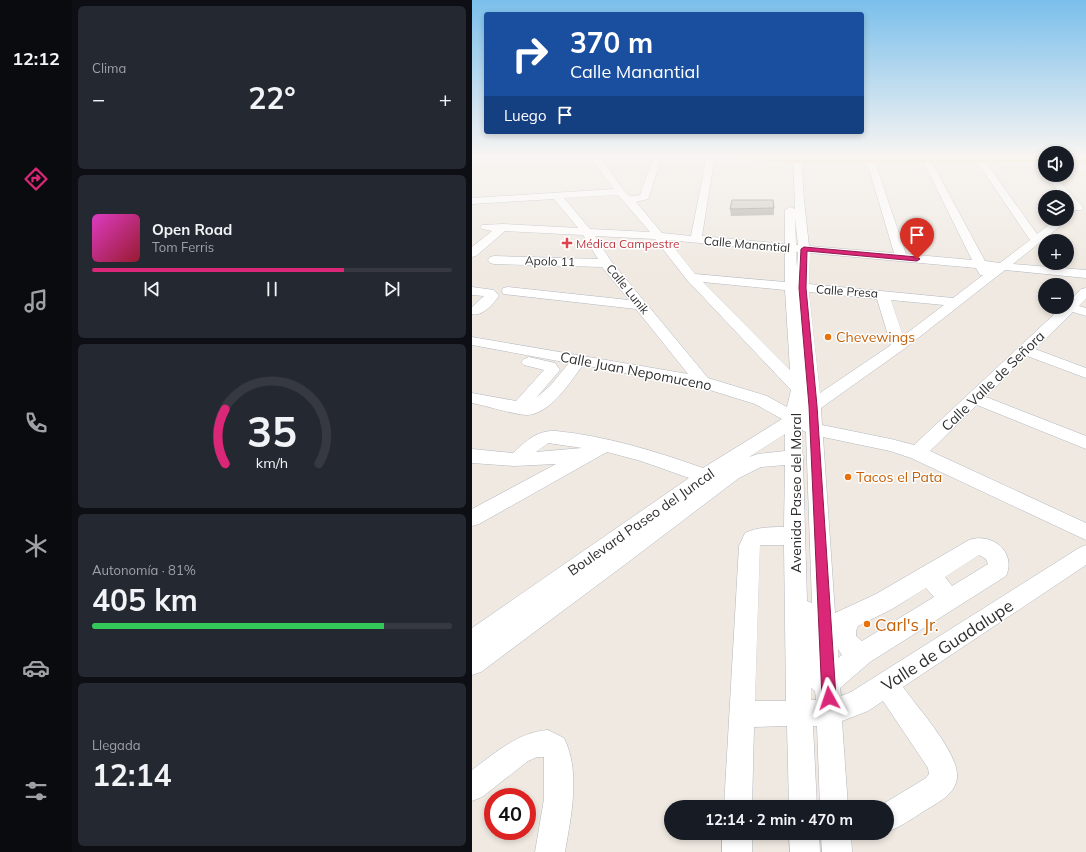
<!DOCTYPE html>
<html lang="es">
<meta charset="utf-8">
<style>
body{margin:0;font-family:Mulish,sans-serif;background:#242831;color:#f1f3f6;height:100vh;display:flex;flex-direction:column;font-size:15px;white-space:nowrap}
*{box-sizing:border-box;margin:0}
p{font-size:13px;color:#9ea1a6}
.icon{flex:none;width:22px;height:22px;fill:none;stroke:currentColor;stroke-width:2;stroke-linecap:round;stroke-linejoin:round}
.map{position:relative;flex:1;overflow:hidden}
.panel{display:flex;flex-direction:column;gap:6px;padding:6px;background:#0d0f14;width:400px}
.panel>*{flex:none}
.hud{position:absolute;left:12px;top:12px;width:380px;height:122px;border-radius:4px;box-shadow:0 2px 6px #0003;background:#1a4fa0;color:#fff;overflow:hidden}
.tools{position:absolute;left:566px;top:146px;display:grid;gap:8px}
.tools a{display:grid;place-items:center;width:36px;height:36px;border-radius:50%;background:#171b24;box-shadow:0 2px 6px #0003;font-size:20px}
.speed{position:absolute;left:12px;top:788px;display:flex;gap:8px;font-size:20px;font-weight:700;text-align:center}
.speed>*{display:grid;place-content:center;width:52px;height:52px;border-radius:50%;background:#171b24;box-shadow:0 2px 6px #0003;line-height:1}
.speed .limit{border:6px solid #d22;background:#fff;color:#111}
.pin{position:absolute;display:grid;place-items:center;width:34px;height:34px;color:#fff;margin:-41px -17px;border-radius:50% 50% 50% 0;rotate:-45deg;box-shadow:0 0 4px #0007}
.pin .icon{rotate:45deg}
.me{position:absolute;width:44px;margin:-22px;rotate:355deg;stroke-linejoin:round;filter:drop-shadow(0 0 3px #0008)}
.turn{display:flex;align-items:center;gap:14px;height:84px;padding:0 20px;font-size:18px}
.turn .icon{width:52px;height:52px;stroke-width:2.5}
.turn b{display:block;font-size:28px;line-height:34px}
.then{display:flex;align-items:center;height:38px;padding:0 20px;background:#0003;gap:8px;font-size:15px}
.big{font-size:30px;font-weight:700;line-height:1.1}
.panel .widget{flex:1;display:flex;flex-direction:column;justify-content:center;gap:6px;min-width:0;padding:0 14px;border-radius:6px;background:#242831}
.panel .dial{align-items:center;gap:0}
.dial svg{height:104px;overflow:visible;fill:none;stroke:#363941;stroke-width:7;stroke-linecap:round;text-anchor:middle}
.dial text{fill:#f1f3f6;stroke:none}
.song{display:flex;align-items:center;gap:12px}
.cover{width:48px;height:48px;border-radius:6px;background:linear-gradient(135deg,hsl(310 70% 55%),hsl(350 70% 35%))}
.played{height:4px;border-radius:2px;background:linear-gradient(90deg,#db2777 70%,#363941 70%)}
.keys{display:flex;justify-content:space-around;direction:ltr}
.heat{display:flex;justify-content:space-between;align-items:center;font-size:22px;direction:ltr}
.charge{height:6px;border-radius:3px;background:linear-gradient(90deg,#34c759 81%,#363941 0)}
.trip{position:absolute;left:192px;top:800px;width:230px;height:40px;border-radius:20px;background:#171b24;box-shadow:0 2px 6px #0003;font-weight:700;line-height:40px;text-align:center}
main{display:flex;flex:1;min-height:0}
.tabs{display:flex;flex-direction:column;width:72px;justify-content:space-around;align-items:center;background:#090b0e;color:#9ea1a6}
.tabs .icon{width:28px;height:28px}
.tabs .on{color:#db2777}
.tabs b{font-size:18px;color:#f1f3f6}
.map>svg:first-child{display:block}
</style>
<main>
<nav class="tabs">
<b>12:12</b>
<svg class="icon on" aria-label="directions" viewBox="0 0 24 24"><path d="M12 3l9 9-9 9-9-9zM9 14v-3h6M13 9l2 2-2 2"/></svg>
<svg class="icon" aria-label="music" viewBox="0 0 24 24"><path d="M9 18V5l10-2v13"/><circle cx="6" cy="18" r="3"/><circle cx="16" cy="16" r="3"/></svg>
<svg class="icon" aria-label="phone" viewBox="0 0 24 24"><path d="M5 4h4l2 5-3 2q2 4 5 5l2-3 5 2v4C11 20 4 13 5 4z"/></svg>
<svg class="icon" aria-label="climate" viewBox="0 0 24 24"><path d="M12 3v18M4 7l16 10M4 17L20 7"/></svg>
<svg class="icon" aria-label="car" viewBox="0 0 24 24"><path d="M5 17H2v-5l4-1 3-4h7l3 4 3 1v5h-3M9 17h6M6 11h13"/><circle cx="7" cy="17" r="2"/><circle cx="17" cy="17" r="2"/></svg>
<svg class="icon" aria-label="filters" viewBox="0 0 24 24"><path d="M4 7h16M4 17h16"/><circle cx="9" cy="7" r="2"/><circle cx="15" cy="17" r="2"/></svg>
</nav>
<section class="panel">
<div class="widget"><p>Clima</p>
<div class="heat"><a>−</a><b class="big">22°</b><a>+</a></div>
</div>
<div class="widget">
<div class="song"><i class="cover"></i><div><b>Open Road</b><p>Tom Ferris</p></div></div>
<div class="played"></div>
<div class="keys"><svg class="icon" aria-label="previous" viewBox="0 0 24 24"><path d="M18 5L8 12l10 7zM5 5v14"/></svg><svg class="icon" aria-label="pause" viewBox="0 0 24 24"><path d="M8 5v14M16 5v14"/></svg><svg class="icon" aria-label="next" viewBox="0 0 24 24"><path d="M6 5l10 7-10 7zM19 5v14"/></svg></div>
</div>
<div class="widget dial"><svg viewBox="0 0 100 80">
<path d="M14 69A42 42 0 1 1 86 69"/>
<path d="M14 69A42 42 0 0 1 14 27" stroke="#db2777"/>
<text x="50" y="56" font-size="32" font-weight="700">35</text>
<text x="50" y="72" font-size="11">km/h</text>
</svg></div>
<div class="widget"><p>Autonomía · 81%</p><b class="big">405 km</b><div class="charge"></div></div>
<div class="widget"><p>Llegada</p><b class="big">12:14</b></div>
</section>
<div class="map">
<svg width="614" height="852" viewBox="0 0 614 852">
<rect width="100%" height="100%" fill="#efe9e1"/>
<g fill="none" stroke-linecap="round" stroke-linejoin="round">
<g stroke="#b4b7c1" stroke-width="1">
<g id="minor">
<path d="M117,155H126C132,162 152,193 158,196C161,197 165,195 168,195L182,155H190L177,197L176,199L164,202L190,233L219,236L235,155H243L230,236L313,244V210L318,207L323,209L321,155H329L332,200L337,246L422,253L394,159L398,156L402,159L434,254L500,260L448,155H456L513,261L528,263L558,240L503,159L504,157H510L565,234L585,219H595V217L597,219L541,264L614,270V278L533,270L432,349L349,408L350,425L419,439L442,445L590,307H595V303L609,289L614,288V299L607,306L614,308V316L601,312L563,349L614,368V378L555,356L514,397L614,436V449L505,405L458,451L614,523V540L439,458L418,451L351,437L363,613L404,594L497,540C519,532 545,551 534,576L398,662L368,688L369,696L379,692L607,548L614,545V565L431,687C445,707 488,754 485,778C483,795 465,803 452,811C440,819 428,827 415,832V807H406L454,778L457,774L456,768L411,701L396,711L370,721L376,807H348L345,726H341L345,807H317L315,726L282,727L280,807H252L267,546L273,533C286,527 298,527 312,527L313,465L289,467L267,478L155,563L9,672L0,675V628L217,478L169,461L135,452L7,524L0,526V509L84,464L42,466L0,463V449L41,453C54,441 65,430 84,431C134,436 183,451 231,468L310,419L283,404L228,387L111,365C98,382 78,415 54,415C40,414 15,406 0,403V393L44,401L72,370L52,365L49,362L52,359L57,357L83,363L88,370L64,398L78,386L97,363L0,345V337L216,374L164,309L31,294L30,291L31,288L36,287L157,300L130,267L22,264L18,263L16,260L18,257L22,256L126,259L111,235L33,231L4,256L0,257V247L20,231L10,229L8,227L10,225L31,224L106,228L82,199L0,204V198L142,189ZM146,195L178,232L118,229L92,198ZM323,218L326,245H324ZM123,236L183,239L215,280L319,390L315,407L295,396L236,378L139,261ZM196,240L313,251V282L223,274ZM324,252H326L325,268ZM338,253L504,268L508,275H511L481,298L337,284ZM231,282L313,290L318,370ZM337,292L405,299L419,345L348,393ZM419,300L472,305L431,336ZM330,430L334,432L340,603L335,601L331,460L332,457L330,454ZM313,434V451L286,454L277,457ZM76,443L110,448L64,452ZM288,545H312L314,701H283ZM507,555L514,559L516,564L480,586L473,577ZM454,588L462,597L390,641L384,636V631L386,626L420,609ZM366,649L370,655L366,658ZM339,688L343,691L344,700H339Z"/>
<polygon points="556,155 565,155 573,164 573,173 570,172"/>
<polygon points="573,174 582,175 610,206 611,208 610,210 602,210 595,202 595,197 591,197 574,177"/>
<path d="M0,287L22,290L27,296C21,304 10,317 0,314V307L12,296L0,295Z"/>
<path d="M76,730L92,738C109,772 99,816 93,852H63L72,799V757H65L56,761L10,797L0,801V770C23,753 46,732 76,730Z"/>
<rect x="250" y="833" width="30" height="19"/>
<polygon points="317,833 347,833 348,852 318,852"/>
<polygon points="349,833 379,833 380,852 350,852"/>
</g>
</g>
<g stroke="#c9c9c9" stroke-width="1">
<g id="major">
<polygon points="263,155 315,157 573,156 573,162 315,163 268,158"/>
<polygon points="595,156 614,157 614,163 595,162"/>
</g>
</g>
<use href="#minor" fill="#fff" fill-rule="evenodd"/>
<use href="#major" fill="#f2d163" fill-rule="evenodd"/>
</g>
<polygon fill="#afaba4" points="302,208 302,215 259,216 258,209"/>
<polygon fill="#cbc7bf" stroke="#8e8b86" points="260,200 301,200 302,208 258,209"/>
<linearGradient id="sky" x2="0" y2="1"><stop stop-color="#7abfeb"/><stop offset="0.57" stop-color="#f8f5f2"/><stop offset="1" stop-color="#f8f5f2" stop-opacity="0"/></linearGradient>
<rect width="614" height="274" fill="url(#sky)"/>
<polygon fill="#db2777" stroke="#8e194d" points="332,247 445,257 448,259 445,261 335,251 334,288 345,406 364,698 362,703 357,705 352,703 350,698 337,406 327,288 329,249"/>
<path fill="#e0444e" stroke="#fff" stroke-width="1.5" d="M93 237h4v4h4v4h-4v4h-4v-4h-4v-4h4z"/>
<g fill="#e8710a" stroke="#fff" stroke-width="1.5">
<circle cx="356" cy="337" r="4"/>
<circle cx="376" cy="477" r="4"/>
<circle cx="395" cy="624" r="4"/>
</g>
<g text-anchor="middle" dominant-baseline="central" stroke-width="3" stroke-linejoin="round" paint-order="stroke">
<g font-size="12" fill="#be3a42" stroke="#fff" text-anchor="start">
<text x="104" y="243">Médica Campestre</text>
</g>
<g font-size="12" fill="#2e2e2e" stroke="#fff">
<text transform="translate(275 244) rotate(5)">Calle Manantial</text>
<text transform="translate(78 261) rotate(2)">Apolo 11</text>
<text transform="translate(156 289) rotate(51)">Calle Lunik</text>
<text transform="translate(375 291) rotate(4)">Calle Presa</text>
</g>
<g font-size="14" fill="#c56008" stroke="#fff" text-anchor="start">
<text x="364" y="337">Chevewings</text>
<text x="384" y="477">Tacos el Pata</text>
</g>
<g font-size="14" fill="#2e2e2e" stroke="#fff">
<text transform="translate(164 371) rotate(11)">Calle Juan Nepomuceno</text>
<text transform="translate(521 381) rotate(-44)">Calle Valle de Señora</text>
<text transform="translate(324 493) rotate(-90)">Avenida Paseo del Moral</text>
<text transform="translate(169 522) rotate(-35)">Boulevard Paseo del Juncal</text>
</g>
<g font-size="17" fill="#c56008" stroke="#fff" text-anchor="start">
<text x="403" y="624">Carl's Jr.</text>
</g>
<g font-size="17" fill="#2e2e2e" stroke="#fff">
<text transform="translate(475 645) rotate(-33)">Valle de Guadalupe</text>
</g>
</g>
</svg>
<div class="tools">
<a><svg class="icon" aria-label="sound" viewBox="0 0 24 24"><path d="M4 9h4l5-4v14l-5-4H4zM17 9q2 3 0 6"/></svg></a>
<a><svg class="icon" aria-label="layers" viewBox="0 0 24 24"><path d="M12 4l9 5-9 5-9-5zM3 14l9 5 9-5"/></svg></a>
<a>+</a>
<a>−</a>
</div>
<div class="speed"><div class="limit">40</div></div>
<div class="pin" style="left:445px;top:259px;background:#d93025"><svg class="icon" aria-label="arrive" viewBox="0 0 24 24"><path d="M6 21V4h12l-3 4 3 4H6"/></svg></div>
<svg class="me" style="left:357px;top:698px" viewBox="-20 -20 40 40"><path d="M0-17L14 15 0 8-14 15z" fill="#db2777" stroke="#fff" stroke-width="4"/></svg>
<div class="trip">12:14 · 2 min · 470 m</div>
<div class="hud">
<div class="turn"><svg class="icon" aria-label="right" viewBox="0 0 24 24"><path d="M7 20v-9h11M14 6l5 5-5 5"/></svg><div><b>370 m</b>Calle Manantial</div></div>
<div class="then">Luego<svg class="icon" aria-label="arrive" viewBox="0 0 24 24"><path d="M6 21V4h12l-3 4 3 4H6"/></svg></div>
</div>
</div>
</main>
